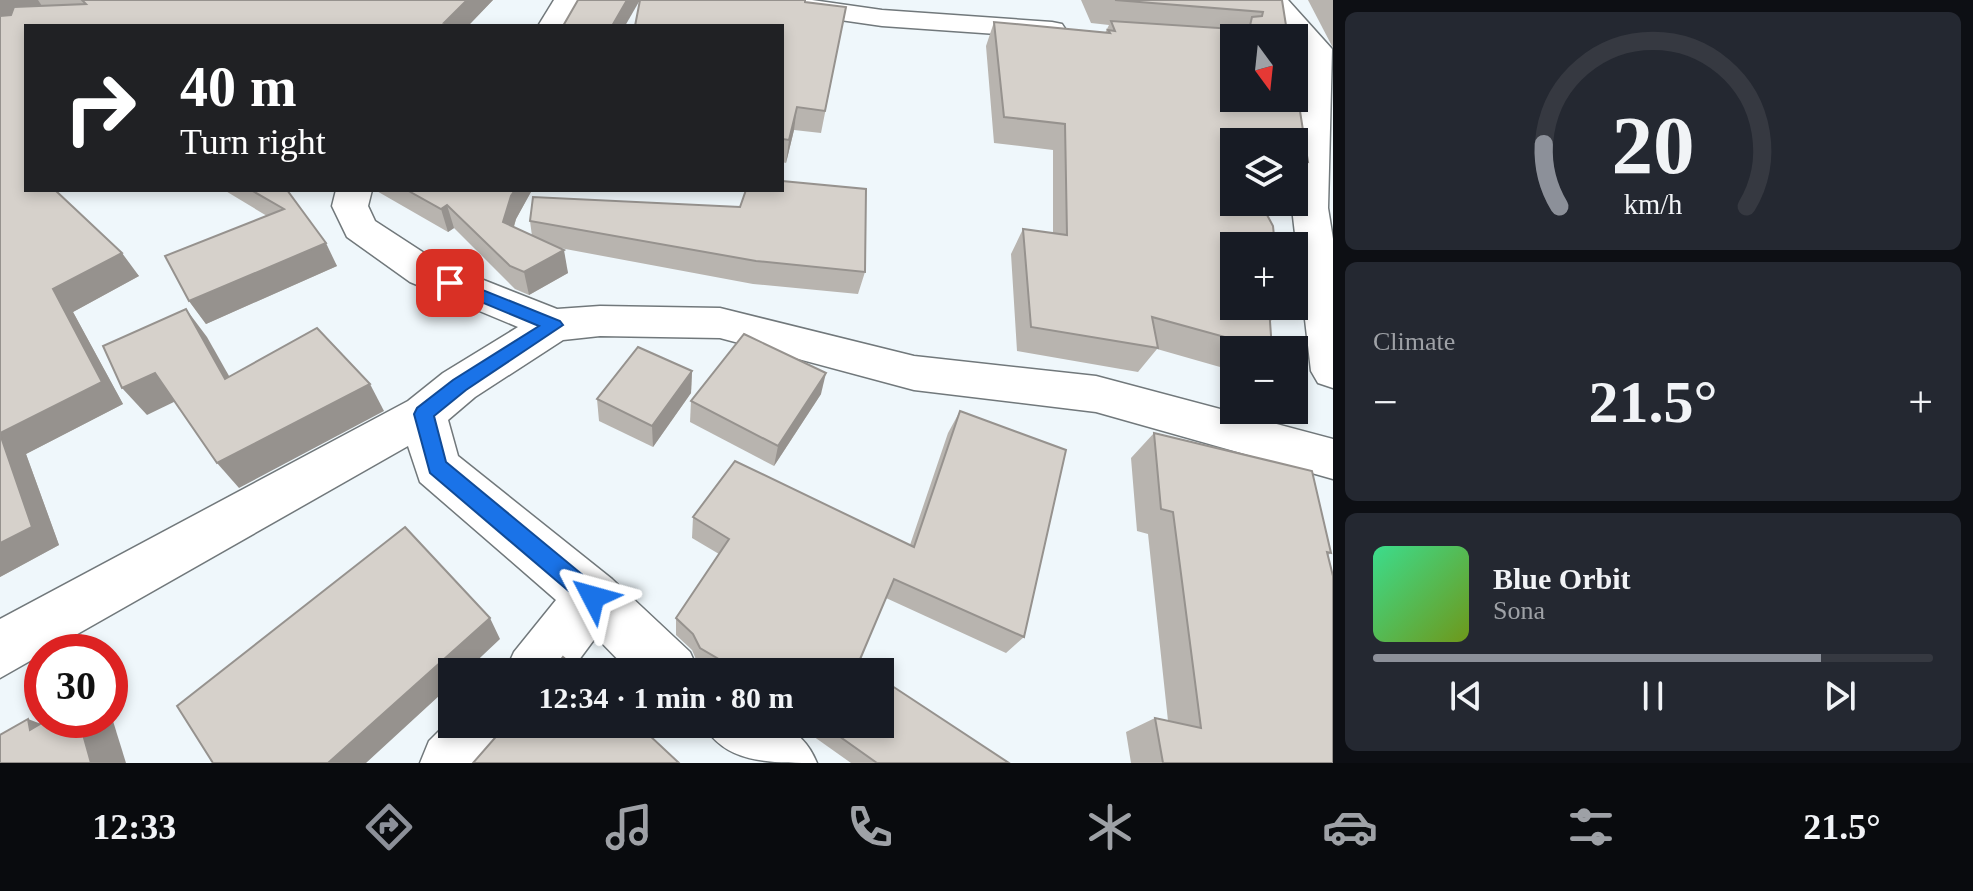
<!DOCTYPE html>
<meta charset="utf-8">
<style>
body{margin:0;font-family:"Times New Roman",serif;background:#242831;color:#f1f3f6;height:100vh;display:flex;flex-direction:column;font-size:30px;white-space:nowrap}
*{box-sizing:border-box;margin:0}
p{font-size:26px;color:#9ea1a6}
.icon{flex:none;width:44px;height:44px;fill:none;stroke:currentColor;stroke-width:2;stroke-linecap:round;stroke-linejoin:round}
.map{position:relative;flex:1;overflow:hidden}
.details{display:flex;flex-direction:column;gap:12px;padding:12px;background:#0d0f14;width:640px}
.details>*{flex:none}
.hud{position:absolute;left:24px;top:24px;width:760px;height:168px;border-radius:0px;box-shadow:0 4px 12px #0003;background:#202124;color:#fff;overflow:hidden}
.needle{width:52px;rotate:165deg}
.fabs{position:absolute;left:1220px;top:24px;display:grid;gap:16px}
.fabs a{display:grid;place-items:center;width:88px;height:88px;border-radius:0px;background:#171b24;box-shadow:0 4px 12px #0003;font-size:40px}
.speed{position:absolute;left:24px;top:634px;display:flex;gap:16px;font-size:40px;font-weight:700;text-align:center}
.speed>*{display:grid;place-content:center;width:104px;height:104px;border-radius:50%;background:#171b24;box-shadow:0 4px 12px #0003;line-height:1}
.speed .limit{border:12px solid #d22;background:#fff;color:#111}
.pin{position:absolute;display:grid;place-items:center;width:68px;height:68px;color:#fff;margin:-34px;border-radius:16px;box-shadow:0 4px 12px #0006}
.me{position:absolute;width:88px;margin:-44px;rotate:309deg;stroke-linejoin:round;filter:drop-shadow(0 0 6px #0008)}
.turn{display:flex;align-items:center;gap:28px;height:168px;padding:0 24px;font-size:36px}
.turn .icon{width:104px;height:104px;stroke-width:2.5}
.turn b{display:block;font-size:56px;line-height:68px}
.big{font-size:60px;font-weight:600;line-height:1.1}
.details .widget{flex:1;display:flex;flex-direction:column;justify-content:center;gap:12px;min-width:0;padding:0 28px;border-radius:12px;background:#242831}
.details .dial{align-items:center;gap:0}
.dial svg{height:208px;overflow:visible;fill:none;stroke:#363941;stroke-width:7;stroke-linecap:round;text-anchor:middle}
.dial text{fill:#f1f3f6;stroke:none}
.song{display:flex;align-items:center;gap:24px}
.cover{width:96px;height:96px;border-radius:12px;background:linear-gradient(135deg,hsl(150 70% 55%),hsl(80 70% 35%))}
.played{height:8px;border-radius:4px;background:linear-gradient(90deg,#8c9099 80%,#363941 80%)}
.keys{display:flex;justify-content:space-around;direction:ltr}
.heat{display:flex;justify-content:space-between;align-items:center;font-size:44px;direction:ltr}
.trip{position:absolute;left:438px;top:658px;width:456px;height:80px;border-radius:0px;background:#171b24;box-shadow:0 4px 12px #0003;font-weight:600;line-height:80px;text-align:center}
.tabs{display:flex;height:128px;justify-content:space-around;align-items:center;background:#090b0e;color:#9ea1a6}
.tabs .icon{width:56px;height:56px}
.tabs .current{color:#8c9099}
.tabs b{font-size:36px;color:#f1f3f6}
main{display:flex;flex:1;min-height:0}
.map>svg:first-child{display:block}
</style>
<main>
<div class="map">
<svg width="1333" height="763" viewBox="0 0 1333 763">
<rect width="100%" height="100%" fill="#eff7fb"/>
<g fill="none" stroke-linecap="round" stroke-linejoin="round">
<g stroke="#71787b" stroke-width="3">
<g id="minor">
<polygon points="554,0 580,0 566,26 538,26"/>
<polygon points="743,0 812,0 882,10 1052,22 1062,24 1066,30 1062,36 1052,38 882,26 756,8 747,6"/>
<polygon points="1261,0 1288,0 1332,49 1328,208 1333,239 1333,388 1318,383 1311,371 1292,208 1304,50"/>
<polygon points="336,190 372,190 368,206 375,221 438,262 557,309 600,306 720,308 914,356 1096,376 1333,439 1333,479 1096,412 914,390 720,338 600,336 563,340 475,397 448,420 458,456 612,579 690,652 699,672 630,672 596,637 570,672 505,672 514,652 556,600 420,482 408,446 0,678 0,619 408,401 443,373 518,327 410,282 347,237 332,206"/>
<polygon points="452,718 452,724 518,724 509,745 493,763 420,763 429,741"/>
<path d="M703,724C752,724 795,710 817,763C767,763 725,763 703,724Z"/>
</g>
</g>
<use href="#minor" fill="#fff" fill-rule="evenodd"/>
</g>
<g fill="#b8b4af">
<polygon points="0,0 493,0 468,26 26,26 58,193 139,276 73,312 123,404 26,454 59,545 0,577"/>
<polygon points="1081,0 1282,0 1308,162 1294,180 1294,142 1234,142 1234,202 1281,306 1281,310 1270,322 1272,350 1234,350 1234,371 1157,349 1138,372 1017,351 1011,254 1023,229 1053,233 1053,150 994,143 986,46 994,22 1105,33 1109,25 1091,23"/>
<polygon points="1308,0 1333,0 1333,48"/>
<polygon points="805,2 846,7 821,133 794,130 786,163 782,162 782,26"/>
<polygon points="224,190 287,190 337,266 206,324 189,301 267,216"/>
<polygon points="375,190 532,190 516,219 514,227 532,236 530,221 865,272 858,294 753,284 560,248 568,273 529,295 515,289 454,228 448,232"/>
<polygon points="692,371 691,393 653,447 599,421 597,399"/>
<polygon points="821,394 774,466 690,422 691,401"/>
<polygon points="960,411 1024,637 1006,653 886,598 858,664 870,672 713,672 698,664 692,650 676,635 676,618 719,554 692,538 693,517 910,545 948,433"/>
<polygon points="1154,433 1331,553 1328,555 1333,763 1131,763 1126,732 1155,718 1168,721 1148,534 1137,531 1131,458"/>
<polygon points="796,724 880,724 1009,763 851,763"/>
</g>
<g fill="#96928e">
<polygon points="0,0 38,0 46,12 0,18"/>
<polygon points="467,0 493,0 468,26 445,26 444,23"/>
<polygon points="627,0 640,0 625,26 612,26"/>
<polygon points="797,107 794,130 786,163 789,140"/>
<polygon points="515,190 532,190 516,219 508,245 503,222 511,196"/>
<polygon points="447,205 454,228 448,232 441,209"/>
<polygon points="326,243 337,266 206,324 189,301"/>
<polygon points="564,250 568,273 529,295 524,272"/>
<polygon points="122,253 139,276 73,312 123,404 26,454 59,545 0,577 0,433 53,289"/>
<polygon points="186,309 207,337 246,406 225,379"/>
<polygon points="692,371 691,393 653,447 652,426"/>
<polygon points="155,373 178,400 147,415 122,388"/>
<polygon points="826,373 821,394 774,466 778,446"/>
<polygon points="370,384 384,411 239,488 217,463"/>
<polygon points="490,618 500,639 465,672 452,672 452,684 366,763 328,763"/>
<polygon points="28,719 70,735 30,730"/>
<polygon points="110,719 113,721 126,763 91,763 79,720"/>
</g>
<g fill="#d6d1cb" stroke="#96928e" stroke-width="2">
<polygon points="82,0 467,0 444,23 459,26 26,26 26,190 55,190 122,253 53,289 102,382 0,433 0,16 11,15 14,7 86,4"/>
<polygon points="578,0 627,0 612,26 563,26"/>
<polygon points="640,0 805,0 805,2 846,7 825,111 797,107 789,140 782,139 782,26 635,26"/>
<polygon points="1115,0 1282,0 1288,38 1234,38 1234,98 1294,98 1294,73 1308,162 1294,159 1294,142 1234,142 1234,146 1228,145 1234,156 1234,202 1260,202 1273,226 1275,246 1234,246 1234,306 1281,306 1281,310 1269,307 1272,350 1152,317 1158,348 1031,327 1023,229 1067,235 1065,124 1004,117 994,22 1110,33 1108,30 1115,31 1111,21 1249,30 1252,17 1262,16 1263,12"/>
<polygon points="782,181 866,189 865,272 756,261 530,221 533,197 740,207 746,190 782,190"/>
<polygon points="251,190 287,190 326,243 189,301 165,256 284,209"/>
<polygon points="407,190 515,190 511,196 503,222 564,250 524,272 510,266 447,205 441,209"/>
<polygon points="186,309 225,379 317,328 370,384 217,463 155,373 122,388 103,346"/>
<polygon points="744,334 826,373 778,446 691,401"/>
<polygon points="638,347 692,371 652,426 597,399"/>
<polygon points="960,411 1066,450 1024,637 894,579 858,664 870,672 741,672 700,648 693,634 676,618 729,539 693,517 735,461 914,547"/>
<polygon points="1154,433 1312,471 1331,553 1327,552 1333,576 1333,763 1163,763 1155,718 1201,728 1173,512 1161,509"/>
<polygon points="0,434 32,527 0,543"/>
<polygon points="405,527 490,618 328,763 213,763 177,706"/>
<polygon points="563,657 581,672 551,672"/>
<polygon points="880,678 1009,763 877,763 822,724 880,724"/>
<polygon points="28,719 30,730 47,720 79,720 91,763 0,763 0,735"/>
<polygon points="507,724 646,724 653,730 649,735 679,763 473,763"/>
</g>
<polygon fill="#1a73e8" stroke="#114b97" stroke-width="2" points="450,277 560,321 563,325 466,390 434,416 446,462 601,590 604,597 601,605 593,608 585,605 430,473 414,414 417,408 453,380 539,326 445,287 442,283"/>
</svg>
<div class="fabs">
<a><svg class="needle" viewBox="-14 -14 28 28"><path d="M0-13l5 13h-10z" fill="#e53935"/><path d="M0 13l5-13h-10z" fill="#9ea1a6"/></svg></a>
<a><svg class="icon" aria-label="layers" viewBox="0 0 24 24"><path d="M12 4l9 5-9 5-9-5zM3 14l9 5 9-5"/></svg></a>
<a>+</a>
<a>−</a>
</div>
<div class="speed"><div class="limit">30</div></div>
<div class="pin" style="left:450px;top:283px;background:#d93025"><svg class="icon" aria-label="arrive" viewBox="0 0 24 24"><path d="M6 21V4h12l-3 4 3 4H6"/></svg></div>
<svg class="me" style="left:593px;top:597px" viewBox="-20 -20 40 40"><path d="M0-17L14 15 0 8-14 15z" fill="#1a73e8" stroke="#fff" stroke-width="4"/></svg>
<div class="trip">12:34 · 1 min · 80 m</div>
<div class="hud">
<div class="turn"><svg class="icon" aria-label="right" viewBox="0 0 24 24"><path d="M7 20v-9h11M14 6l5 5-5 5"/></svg><div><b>40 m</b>Turn right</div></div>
</div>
</div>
<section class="details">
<div class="widget dial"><svg viewBox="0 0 100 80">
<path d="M14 69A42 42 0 1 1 86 69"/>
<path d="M14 69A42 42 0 0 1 8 45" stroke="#8c9099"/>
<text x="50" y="56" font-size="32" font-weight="700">20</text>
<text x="50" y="72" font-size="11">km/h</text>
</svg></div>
<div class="widget"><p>Climate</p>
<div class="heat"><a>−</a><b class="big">21.5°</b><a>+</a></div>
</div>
<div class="widget">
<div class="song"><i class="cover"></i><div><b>Blue Orbit</b><p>Sona</p></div></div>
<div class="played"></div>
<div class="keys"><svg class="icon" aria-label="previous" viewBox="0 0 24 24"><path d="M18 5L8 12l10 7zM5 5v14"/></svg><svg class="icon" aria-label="pause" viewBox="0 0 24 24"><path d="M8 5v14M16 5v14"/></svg><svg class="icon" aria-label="next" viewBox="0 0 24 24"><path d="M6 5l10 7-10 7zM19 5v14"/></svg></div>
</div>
</section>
</main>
<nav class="tabs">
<b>12:33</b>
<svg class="icon current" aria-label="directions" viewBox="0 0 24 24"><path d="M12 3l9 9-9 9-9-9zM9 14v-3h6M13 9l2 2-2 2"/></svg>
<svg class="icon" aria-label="music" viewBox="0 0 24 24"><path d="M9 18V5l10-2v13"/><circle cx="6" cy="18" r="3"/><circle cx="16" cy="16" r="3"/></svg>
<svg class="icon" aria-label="phone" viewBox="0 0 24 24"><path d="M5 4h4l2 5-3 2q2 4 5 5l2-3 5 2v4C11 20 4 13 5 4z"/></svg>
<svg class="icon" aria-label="climate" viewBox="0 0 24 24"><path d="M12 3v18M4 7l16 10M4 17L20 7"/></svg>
<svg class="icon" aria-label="car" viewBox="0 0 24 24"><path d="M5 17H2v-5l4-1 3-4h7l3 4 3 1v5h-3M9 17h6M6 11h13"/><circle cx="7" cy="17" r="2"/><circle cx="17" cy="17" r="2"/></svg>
<svg class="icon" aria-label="filters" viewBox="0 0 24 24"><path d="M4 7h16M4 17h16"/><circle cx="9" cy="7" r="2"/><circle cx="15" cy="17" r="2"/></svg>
<b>21.5°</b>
</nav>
